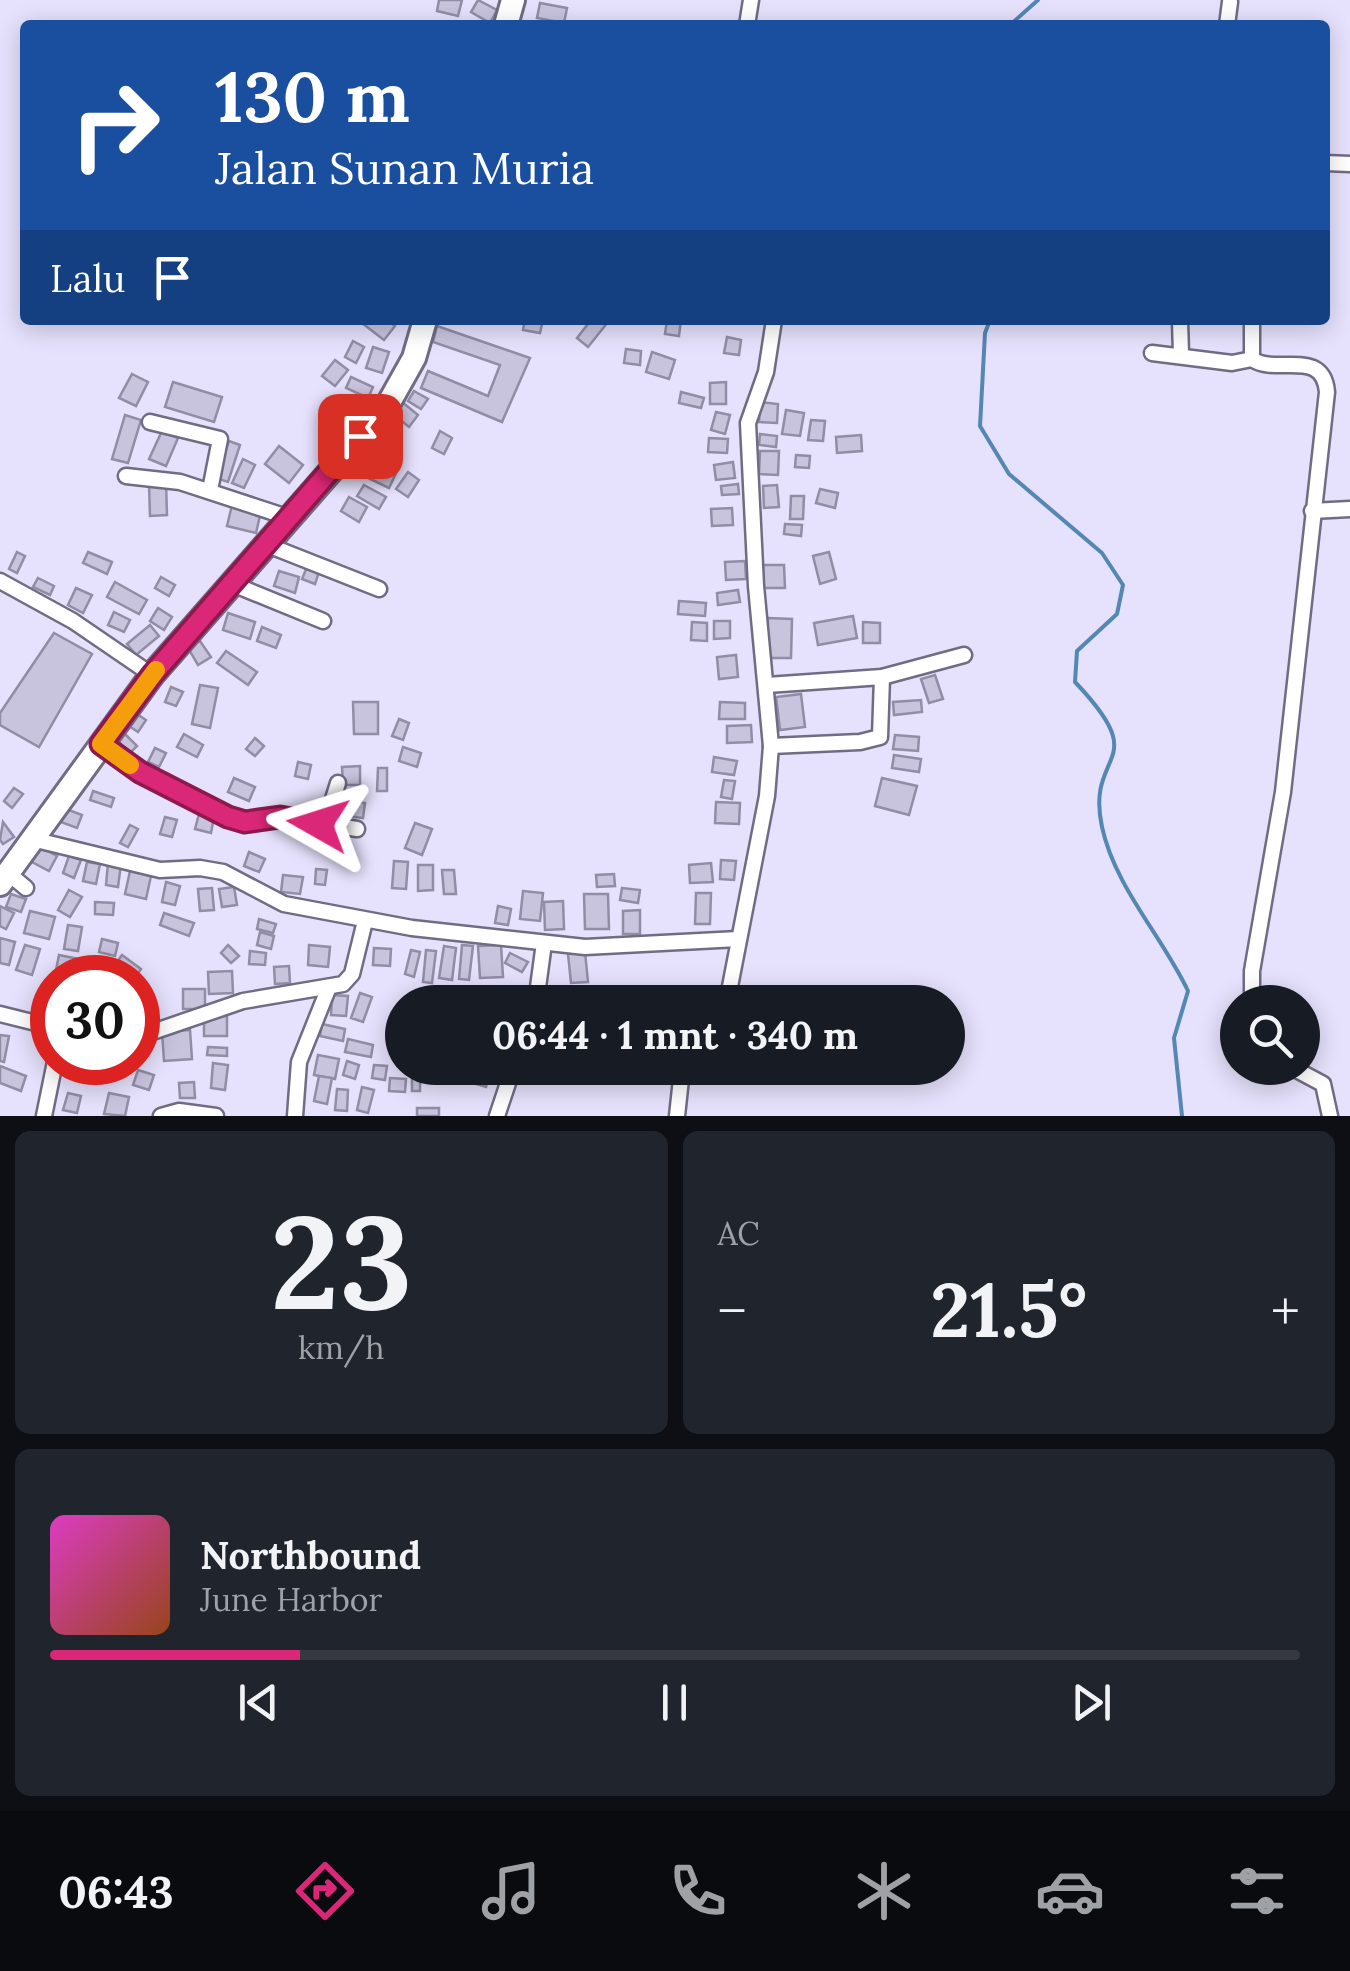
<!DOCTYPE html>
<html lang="id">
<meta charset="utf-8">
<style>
body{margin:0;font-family:Lora,serif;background:#20242c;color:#f1f3f6;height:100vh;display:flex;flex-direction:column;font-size:38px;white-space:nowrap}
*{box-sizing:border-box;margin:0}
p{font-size:32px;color:#9ea1a6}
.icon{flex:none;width:55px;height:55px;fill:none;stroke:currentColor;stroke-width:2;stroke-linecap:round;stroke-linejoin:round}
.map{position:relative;height:1116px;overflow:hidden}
.side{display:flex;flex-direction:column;gap:15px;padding:15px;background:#0d0f14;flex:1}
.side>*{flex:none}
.guide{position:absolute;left:20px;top:20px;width:1310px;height:305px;border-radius:10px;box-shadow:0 5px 25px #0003;background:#1a4fa0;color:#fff;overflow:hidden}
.buttons{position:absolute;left:1220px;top:985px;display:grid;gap:20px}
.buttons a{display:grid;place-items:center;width:100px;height:100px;border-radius:50%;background:#171b24;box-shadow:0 5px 25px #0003;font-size:50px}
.speed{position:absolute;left:30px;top:955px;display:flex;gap:20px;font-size:50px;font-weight:700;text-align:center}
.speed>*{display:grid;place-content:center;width:130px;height:130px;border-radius:50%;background:#171b24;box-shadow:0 5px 25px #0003;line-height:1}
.speed .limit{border:15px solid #d22;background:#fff;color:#111}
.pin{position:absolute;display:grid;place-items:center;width:85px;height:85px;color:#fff;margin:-42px;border-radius:20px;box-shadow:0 5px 15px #0006}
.me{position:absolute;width:110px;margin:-55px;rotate:276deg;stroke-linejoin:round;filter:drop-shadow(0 0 8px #0008)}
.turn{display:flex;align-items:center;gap:35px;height:210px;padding:0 30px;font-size:45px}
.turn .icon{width:130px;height:130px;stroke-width:2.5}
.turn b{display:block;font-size:70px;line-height:85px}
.then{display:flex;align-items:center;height:95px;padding:0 30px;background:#0003;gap:20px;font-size:38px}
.big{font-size:75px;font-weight:700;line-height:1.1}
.side .card{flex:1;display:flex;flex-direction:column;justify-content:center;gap:15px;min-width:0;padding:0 35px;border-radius:15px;background:#20242c}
.side .dial{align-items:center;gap:0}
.dial b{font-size:130px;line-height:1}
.song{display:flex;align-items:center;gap:30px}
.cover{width:120px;height:120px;border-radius:15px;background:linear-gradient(135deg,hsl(310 70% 55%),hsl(20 70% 35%))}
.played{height:10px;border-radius:5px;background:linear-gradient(90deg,#db2777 20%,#363941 20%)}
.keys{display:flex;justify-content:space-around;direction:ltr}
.heat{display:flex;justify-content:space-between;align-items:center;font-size:55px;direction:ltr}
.side .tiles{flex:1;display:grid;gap:15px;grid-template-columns:1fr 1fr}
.card:last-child{grid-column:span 2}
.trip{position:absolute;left:385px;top:985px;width:580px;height:100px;border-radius:50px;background:#171b24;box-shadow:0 5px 25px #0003;font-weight:700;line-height:100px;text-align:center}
.dock{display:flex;height:160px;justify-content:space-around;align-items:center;background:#090b0e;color:#9ea1a6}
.dock .icon{width:70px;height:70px}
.dock .selected{color:#db2777}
.dock b{font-size:45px;color:#f1f3f6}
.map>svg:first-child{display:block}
</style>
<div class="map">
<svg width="1350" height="1116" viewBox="0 0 1350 1116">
<rect width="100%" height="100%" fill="#e6e1fc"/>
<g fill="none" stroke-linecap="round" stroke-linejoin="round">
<g stroke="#5387b4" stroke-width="4">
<polyline points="1010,25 1038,0"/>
<path d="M990,320L985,333L980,426L1009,474L1102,553L1123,585L1117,614L1077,651L1075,682C1155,766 1085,749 1102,827C1115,887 1162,936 1188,991L1174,1038L1182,1116"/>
</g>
</g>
<g fill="#c9c4de" stroke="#918da5" stroke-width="2.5">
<polygon points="439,0 462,0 458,16 437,11"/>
<polygon points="478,0 497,10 490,23 471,12"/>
<polygon points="540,3 567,8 564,23 537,18"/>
<polygon points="358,320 387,320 395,326 384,340"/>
<polygon points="525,320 543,320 540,333 523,330"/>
<polygon points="591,320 608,322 588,347 577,338"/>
<polygon points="667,320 681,320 679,336 665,334"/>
<polygon points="437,326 530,358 502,422 421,388 428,371 488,396 500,365 433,342"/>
<polygon points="727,337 741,340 739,355 724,353"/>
<polygon points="353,341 364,347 356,363 345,357"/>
<polygon points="373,347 389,352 382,373 366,368"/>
<polygon points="626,349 641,351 640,365 624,363"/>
<polygon points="652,352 675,360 669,379 646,372"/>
<polygon points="335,360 348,370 335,386 322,376"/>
<polygon points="132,374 148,382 136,406 119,398"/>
<polygon points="351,377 373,387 368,398 346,388"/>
<polygon points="173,382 222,397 214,422 165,407"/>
<polygon points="726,382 726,404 710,404 710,383"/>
<polygon points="414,391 428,399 421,409 408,401"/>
<polygon points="681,392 704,398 701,408 679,403"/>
<polygon points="402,402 418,415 409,427 392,413"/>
<polygon points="760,402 778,404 777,423 759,422"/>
<polygon points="786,410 804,413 800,436 782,434"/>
<polygon points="716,412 730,415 725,434 711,430"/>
<polygon points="125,415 141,420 128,463 112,459"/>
<polygon points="811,420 825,421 823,441 808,440"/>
<polygon points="162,431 178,438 166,466 149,459"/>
<polygon points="440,431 452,438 444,454 432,448"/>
<polygon points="760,434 777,436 776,447 759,445"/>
<polygon points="861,435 862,451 837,453 836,437"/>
<polygon points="709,438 728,439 727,453 708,452"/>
<polygon points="229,441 240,445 228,482 216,478"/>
<polygon points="279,446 303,465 289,483 265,464"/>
<polygon points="760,451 779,451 778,475 759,474"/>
<polygon points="796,455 810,456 809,468 795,467"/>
<polygon points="243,459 255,465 244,488 232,483"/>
<polygon points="375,460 397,471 389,488 366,477"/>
<polygon points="733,462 735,478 716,480 714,465"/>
<polygon points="408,472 419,480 408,497 396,489"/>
<polygon points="166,482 167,515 150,516 149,483"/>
<polygon points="738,484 739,494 722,495 721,486"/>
<polygon points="364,485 386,497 379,509 357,496"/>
<polygon points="777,485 779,507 764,508 763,486"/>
<polygon points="820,489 838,493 835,508 816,503"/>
<polygon points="791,496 804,496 803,519 790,519"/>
<polygon points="349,497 367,507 359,522 341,511"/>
<polygon points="232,505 261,511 256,533 227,526"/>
<polygon points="732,508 733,525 712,526 711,509"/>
<polygon points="785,524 802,525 801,536 784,534"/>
<polygon points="17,552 25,556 17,573 9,569"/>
<polygon points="88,552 112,562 107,574 83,563"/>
<polygon points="829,552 836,579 820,584 813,556"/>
<polygon points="745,561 746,579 726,580 725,562"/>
<polygon points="763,565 784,565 785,588 763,588"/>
<polygon points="307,567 319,572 315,584 302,579"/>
<polygon points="279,571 299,577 295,593 274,586"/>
<polygon points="161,577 175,585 169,596 155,588"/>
<polygon points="38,578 54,586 50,595 33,587"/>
<polygon points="115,582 147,600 139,614 107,597"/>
<polygon points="76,588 92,595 83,613 68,605"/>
<polygon points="738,590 740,602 718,605 717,593"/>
<polygon points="679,601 706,603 705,616 678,614"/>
<polygon points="158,608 172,617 164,630 150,621"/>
<polygon points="114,612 130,620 124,632 108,625"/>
<polygon points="228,613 255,622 250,639 223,630"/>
<polygon points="853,616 857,638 818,645 814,623"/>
<polygon points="768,618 792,619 791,658 767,658"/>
<polygon points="714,621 730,621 730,638 714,639"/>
<polygon points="692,622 707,623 707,641 691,640"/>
<polygon points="863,622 880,623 880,643 863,643"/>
<polygon points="150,625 159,636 136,655 127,644"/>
<polygon points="262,627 281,635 276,648 257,641"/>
<polygon points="54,633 92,654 39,747 0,725 0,713"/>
<polygon points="200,641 211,657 198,665 188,648"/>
<polygon points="226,651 257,672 248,685 217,663"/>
<polygon points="736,655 738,677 719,679 717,657"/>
<polygon points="935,675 943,699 929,703 921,679"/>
<polygon points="200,685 218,688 210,728 192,724"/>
<polygon points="171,687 183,692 176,706 165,702"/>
<polygon points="801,694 805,727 780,730 776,697"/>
<polygon points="921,700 922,712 894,715 893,702"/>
<polygon points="353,702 378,702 378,734 354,734"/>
<polygon points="720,702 745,703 745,719 719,719"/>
<polygon points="134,712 146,720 138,732 126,724"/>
<polygon points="399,719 409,723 403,740 392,736"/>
<polygon points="751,725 752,742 727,743 727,726"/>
<polygon points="124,733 137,746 130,753 117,740"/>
<polygon points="184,734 203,745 197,757 177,747"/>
<polygon points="895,735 919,737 918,751 893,749"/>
<polygon points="255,738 264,746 255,756 246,749"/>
<polygon points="403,747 421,753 417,767 399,761"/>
<polygon points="155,748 166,753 159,767 148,762"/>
<polygon points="894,755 921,759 919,772 892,768"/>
<polygon points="714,757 737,761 734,775 712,772"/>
<polygon points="298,762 311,765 308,779 295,776"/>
<polygon points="360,766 360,785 343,785 342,767"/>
<polygon points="378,768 387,768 387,791 377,791"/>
<polygon points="234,778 255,787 249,801 228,792"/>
<polygon points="882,778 917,786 909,815 875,806"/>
<polygon points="724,780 735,781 732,799 721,797"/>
<polygon points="14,788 23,794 12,808 4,801"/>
<polygon points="93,791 114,798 111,807 90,800"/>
<polygon points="340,799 365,803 363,818 338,815"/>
<polygon points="716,802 740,803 739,824 715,823"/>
<polygon points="66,809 82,815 77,828 61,822"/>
<polygon points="199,814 214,817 211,833 195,829"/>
<polygon points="165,817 177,820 172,837 160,834"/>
<polygon points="3,822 14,837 3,844 0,840"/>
<polygon points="415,823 432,829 422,855 405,848"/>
<polygon points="130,825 138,829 128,847 120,843"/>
<polygon points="40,847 57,856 49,871 32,862"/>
<polygon points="249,852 265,859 259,872 244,866"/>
<polygon points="69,856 81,860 74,878 63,873"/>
<polygon points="721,860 736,861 734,880 720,879"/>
<polygon points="394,861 408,862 406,889 392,888"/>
<polygon points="87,862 100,864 96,884 83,881"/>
<polygon points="108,863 121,864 118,887 106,885"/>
<polygon points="711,863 713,882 690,883 689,865"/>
<polygon points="418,865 433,865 433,890 418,891"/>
<polygon points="316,869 327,870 325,885 315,884"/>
<polygon points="442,870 454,870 456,894 444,894"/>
<polygon points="130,871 151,876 146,899 125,894"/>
<polygon points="614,874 615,886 597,887 596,875"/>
<polygon points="283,875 303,877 300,894 281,892"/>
<polygon points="166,882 180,886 175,905 162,902"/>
<polygon points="234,887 237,905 222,907 219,889"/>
<polygon points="212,888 214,910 200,911 198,889"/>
<polygon points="622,888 640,890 638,903 620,900"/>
<polygon points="69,890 82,897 70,917 58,910"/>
<polygon points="523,891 543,893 540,921 520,919"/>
<polygon points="696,893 711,893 710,924 695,924"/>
<polygon points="11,894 26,899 21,912 6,907"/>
<polygon points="584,894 608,894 609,929 585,929"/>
<polygon points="563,901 564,929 545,930 544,902"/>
<polygon points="95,902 114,903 113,915 95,914"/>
<polygon points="0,906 14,913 6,929 0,926"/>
<polygon points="498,906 511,909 508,925 495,923"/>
<polygon points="640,910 640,934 623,934 623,911"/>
<polygon points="30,911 55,917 49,939 24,933"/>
<polygon points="164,913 194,923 189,936 160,925"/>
<polygon points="259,919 276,924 273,933 257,929"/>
<polygon points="68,925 82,927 78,951 64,949"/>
<polygon points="260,932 274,936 271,949 257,945"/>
<polygon points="0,938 15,942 9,965 0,963"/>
<polygon points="102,939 118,943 115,956 99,952"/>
<polygon points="25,945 40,949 32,975 16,970"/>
<polygon points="228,945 239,956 231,963 221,953"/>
<polygon points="309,945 330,947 328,967 308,965"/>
<polygon points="462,945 473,946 469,980 459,979"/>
<polygon points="501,945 503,977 480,978 478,946"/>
<polygon points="444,946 456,948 452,980 439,978"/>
<polygon points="374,948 391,949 390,966 373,965"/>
<polygon points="411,950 420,952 414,977 405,974"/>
<polygon points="426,950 436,951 432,983 423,982"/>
<polygon points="250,951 266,953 265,965 249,964"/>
<polygon points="585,952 588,982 571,983 568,954"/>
<polygon points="510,953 528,962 522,972 505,963"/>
<polygon points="59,955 79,959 76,974 56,970"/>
<polygon points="122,955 141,969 136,976 117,962"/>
<polygon points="289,966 290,983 275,984 274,967"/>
<polygon points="232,971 233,993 209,994 208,972"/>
<polygon points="483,988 496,993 492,1002 477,1002"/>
<rect x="183" y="989" width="22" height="20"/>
<polygon points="360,993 372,997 363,1022 351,1018"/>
<polygon points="428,993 452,994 452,1002 428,1002"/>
<polygon points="332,995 348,996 346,1016 331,1015"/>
<rect x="204" y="1016" width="23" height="20"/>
<polygon points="322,1024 345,1029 343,1041 320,1036"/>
<polygon points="190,1030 192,1059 164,1061 162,1032"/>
<polygon points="0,1035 9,1036 4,1062 0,1061"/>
<polygon points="348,1039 373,1045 371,1057 345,1052"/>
<polygon points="208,1047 227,1048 227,1056 207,1055"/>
<polygon points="318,1055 339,1059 335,1079 314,1075"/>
<polygon points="347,1061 359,1065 355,1079 343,1075"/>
<polygon points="213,1063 228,1065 225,1090 211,1088"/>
<polygon points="374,1065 387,1066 385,1080 372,1078"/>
<polygon points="0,1066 26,1076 21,1091 0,1083"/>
<polygon points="480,1068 491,1070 486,1087 476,1084"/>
<polygon points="138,1070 154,1075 149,1090 133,1085"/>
<rect x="412" y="1071" width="8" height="20"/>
<polygon points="319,1076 332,1078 327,1104 314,1101"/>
<polygon points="390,1078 406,1079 405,1092 389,1091"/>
<polygon points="194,1082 195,1098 180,1098 179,1083"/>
<polygon points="362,1087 374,1090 368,1113 357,1110"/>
<polygon points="337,1089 348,1090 347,1111 335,1110"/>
<polygon points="68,1093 81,1096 77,1113 63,1110"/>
<polygon points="109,1093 129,1097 125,1116 104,1114"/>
<rect x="417" y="1108" width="22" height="8"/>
</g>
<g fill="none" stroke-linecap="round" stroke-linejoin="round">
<g stroke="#716c84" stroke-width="19">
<g id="street">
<polyline points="747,25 751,0"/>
<polyline points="1227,25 1230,2"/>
<polyline points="1325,163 1350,164"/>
<polyline points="1180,321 1181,354"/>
<polyline points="1152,353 1232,363 1252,359"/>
<polyline points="150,422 220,439 210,490"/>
<polyline points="126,476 180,482 287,517"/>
<polyline points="1312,511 1350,509"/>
<polyline points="265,544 379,589"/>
<polyline points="0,581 73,621 152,675"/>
<polyline points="230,583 323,621"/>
<polyline points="767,685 882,677 964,655"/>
<polyline points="101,743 140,772 228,817 245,822 280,817 357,829"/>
<polyline points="771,746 860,742 880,737 882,677"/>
<polyline points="326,821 338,783"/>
<polyline points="32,839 160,870 200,868 223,872 284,904 412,928 585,947 738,939"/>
<polyline points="8,873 26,888"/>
<polyline points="536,1002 544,943"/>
<polyline points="727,1002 767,796 771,746 756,586 748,423 766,372 774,320"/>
<path d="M1252,1002V971L1283,792L1327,392C1323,347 1276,376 1252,359V320"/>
<polyline points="0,1014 52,1027"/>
<polyline points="138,1037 243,1001 343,984 352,974 365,921"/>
<polyline points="1293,1068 1323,1084 1330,1116"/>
<polyline points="44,1116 55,1062"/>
<polyline points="161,1116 179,1111 216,1116"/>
<polyline points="295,1116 299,1062 329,987"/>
<polyline points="497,1116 513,1068"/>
<polyline points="677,1116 681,1079 688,1068"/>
</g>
</g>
<g stroke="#716c84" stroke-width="28">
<g id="primary">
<polyline points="506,25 513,0"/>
<polyline points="0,884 152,675 386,408 414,358 425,320"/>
</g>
</g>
<use href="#street" stroke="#fff" stroke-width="14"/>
<use href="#primary" stroke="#fff" stroke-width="22"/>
</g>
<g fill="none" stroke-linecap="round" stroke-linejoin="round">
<g stroke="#8e194d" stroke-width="25">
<polyline id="route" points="318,824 280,817 245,822 228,817 140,772 101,744 152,675 360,436"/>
</g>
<use href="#route" stroke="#db2777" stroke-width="18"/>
<polyline stroke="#f59e0b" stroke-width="18" points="130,765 101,744 156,670"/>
</g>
</svg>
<div class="buttons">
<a><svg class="icon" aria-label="search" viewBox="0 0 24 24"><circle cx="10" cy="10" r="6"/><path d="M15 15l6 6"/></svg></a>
</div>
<div class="speed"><div class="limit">30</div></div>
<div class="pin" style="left:360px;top:436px;background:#d93025"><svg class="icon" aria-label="arrive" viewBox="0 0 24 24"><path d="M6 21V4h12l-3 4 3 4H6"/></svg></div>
<svg class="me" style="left:318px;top:824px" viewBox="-20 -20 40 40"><path d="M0-17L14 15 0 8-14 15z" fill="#db2777" stroke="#fff" stroke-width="4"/></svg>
<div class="trip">06:44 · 1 mnt · 340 m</div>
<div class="guide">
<div class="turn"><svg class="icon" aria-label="right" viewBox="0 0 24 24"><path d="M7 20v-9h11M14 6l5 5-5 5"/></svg><div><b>130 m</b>Jalan Sunan Muria</div></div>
<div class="then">Lalu<svg class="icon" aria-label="arrive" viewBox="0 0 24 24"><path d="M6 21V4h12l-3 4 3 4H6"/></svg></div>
</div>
</div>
<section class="side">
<div class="tiles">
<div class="card dial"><b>23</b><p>km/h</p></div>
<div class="card"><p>AC</p>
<div class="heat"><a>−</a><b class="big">21.5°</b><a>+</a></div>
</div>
<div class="card">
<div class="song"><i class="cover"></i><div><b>Northbound</b><p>June Harbor</p></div></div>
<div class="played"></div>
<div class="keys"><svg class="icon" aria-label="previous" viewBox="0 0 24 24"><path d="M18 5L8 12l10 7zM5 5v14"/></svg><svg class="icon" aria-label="pause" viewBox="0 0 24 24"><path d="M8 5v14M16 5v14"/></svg><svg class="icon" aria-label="next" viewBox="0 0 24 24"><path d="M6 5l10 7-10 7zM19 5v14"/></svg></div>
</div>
</div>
</section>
<nav class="dock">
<b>06:43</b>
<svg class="icon selected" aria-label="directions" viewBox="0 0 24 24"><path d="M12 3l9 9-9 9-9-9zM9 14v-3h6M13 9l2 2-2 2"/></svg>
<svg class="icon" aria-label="music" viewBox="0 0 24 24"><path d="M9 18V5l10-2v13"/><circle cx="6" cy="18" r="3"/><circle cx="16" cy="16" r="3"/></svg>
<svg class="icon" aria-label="phone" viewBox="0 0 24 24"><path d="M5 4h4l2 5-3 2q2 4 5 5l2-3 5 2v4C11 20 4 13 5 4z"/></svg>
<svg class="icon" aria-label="climate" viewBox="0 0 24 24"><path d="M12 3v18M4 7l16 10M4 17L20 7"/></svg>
<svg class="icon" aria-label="car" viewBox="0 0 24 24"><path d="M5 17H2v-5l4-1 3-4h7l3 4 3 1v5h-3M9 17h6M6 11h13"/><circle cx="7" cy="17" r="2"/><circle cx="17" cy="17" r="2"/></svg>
<svg class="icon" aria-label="filters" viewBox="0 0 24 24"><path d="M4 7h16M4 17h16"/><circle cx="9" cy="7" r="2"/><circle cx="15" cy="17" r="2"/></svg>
</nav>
